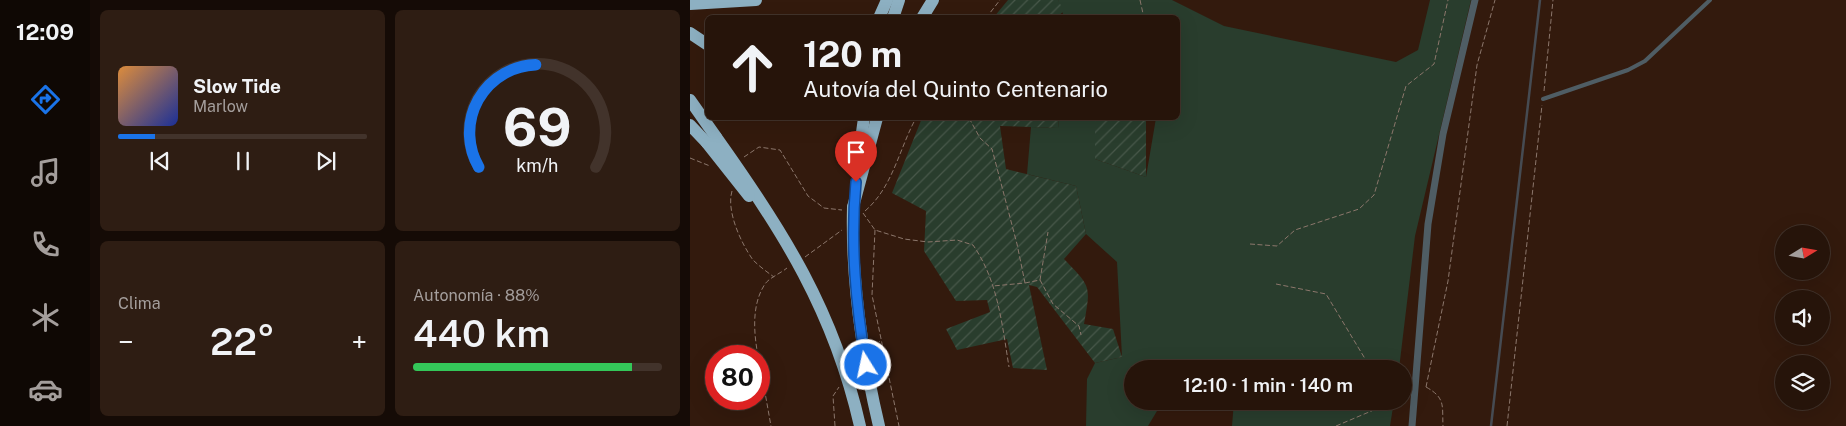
<!DOCTYPE html>
<html lang="es">
<meta charset="utf-8">
<style>
body{margin:0;font-family:"Public Sans",sans-serif;background:#2e1d13;color:#f1f3f6;height:100vh;display:flex;flex-direction:column;font-size:19px;white-space:nowrap}
*{box-sizing:border-box;margin:0}
p{font-size:16px;color:#a49e9c}
.icon{flex:none;width:28px;height:28px;fill:none;stroke:currentColor;stroke-width:2;stroke-linecap:round;stroke-linejoin:round}
.map{position:relative;flex:1;overflow:hidden}
.sheet{display:flex;flex-direction:column;gap:10px;padding:10px;background:#150b06;width:600px}
.sheet>*{flex:none}
.hud{position:absolute;left:15px;top:15px;width:475px;height:105px;border-radius:8px;box-shadow:0 5px 20px #0002,0 0 0 1px #42332b;background:#26140a;color:#f1f3f6;overflow:hidden}
.needle{width:32px;rotate:79deg}
.tools{position:absolute;left:1085px;top:225px;display:grid;gap:10px}
.tools a{display:grid;place-items:center;width:55px;height:55px;border-radius:50%;background:#26140a;box-shadow:0 5px 20px #0002,0 0 0 1px #42332b;font-size:25px}
.speed{position:absolute;left:15px;top:345px;display:flex;gap:10px;font-size:25px;font-weight:700;text-align:center}
.speed>*{display:grid;place-content:center;width:65px;height:65px;border-radius:50%;background:#26140a;box-shadow:0 5px 20px #0002,0 0 0 1px #42332b;line-height:1}
.speed .limit{border:8px solid #d22;background:#fff;color:#111}
.pin{position:absolute;display:grid;place-items:center;width:42px;height:42px;color:#fff;margin:-51px -21px;border-radius:50% 50% 50% 0;rotate:-45deg;box-shadow:0 0 5px #0007}
.pin .icon{rotate:45deg}
.me{position:absolute;width:55px;margin:-28px;rotate:350deg;stroke-linejoin:round;filter:drop-shadow(0 0 4px #0008)}
.turn{display:flex;align-items:center;gap:18px;height:105px;padding:0 15px;font-size:22px}
.turn .icon{width:65px;height:65px;stroke-width:2.5}
.turn b{display:block;font-size:35px;line-height:42px}
.big{font-size:38px;font-weight:600;line-height:1.1}
.sheet .card{flex:1;display:flex;flex-direction:column;justify-content:center;gap:8px;min-width:0;padding:0 18px;border-radius:8px;background:#2e1d13}
.sheet .dial{align-items:center;gap:0}
.dial svg{height:130px;overflow:visible;fill:none;stroke:#42332b;stroke-width:7;stroke-linecap:round;text-anchor:middle}
.dial text{fill:#f1f3f6;stroke:none}
.song{display:flex;align-items:center;gap:15px}
.cover{width:60px;height:60px;border-radius:8px;background:linear-gradient(135deg,hsl(30 70% 55%),hsl(230 70% 35%))}
.played{height:5px;border-radius:2px;background:linear-gradient(90deg,#1a73e8 15%,#42332b 15%)}
.keys{display:flex;justify-content:space-around;direction:ltr}
.heat{display:flex;justify-content:space-between;align-items:center;font-size:28px;direction:ltr}
.charge{height:8px;border-radius:4px;background:linear-gradient(90deg,#34c759 88%,#42332b 0)}
.sheet .tiles{flex:1;display:grid;gap:10px;grid-template-columns:repeat(2,1fr)}
.trip{position:absolute;left:434px;top:360px;width:288px;height:50px;border-radius:25px;background:#26140a;box-shadow:0 5px 20px #0002,0 0 0 1px #42332b;font-weight:600;line-height:50px;text-align:center}
main{display:flex;flex:1;min-height:0}
.tab-bar{display:flex;flex-direction:column;width:90px;justify-content:space-around;align-items:center;background:#0f0804;color:#a49e9c}
.tab-bar .icon{width:35px;height:35px}
.tab-bar .current{color:#1a73e8}
.tab-bar b{font-size:22px;color:#f1f3f6}
.map>svg:first-child{display:block}
</style>
<main>
<nav class="tab-bar">
<b>12:09</b>
<svg class="icon current" aria-label="directions" viewBox="0 0 24 24"><path d="M12 3l9 9-9 9-9-9zM9 14v-3h6M13 9l2 2-2 2"/></svg>
<svg class="icon" aria-label="music" viewBox="0 0 24 24"><path d="M9 18V5l10-2v13"/><circle cx="6" cy="18" r="3"/><circle cx="16" cy="16" r="3"/></svg>
<svg class="icon" aria-label="phone" viewBox="0 0 24 24"><path d="M5 4h4l2 5-3 2q2 4 5 5l2-3 5 2v4C11 20 4 13 5 4z"/></svg>
<svg class="icon" aria-label="climate" viewBox="0 0 24 24"><path d="M12 3v18M4 7l16 10M4 17L20 7"/></svg>
<svg class="icon" aria-label="car" viewBox="0 0 24 24"><path d="M5 17H2v-5l4-1 3-4h7l3 4 3 1v5h-3M9 17h6M6 11h13"/><circle cx="7" cy="17" r="2"/><circle cx="17" cy="17" r="2"/></svg>
</nav>
<section class="sheet">
<div class="tiles">
<div class="card">
<div class="song"><i class="cover"></i><div><b>Slow Tide</b><p>Marlow</p></div></div>
<div class="played"></div>
<div class="keys"><svg class="icon" aria-label="previous" viewBox="0 0 24 24"><path d="M18 5L8 12l10 7zM5 5v14"/></svg><svg class="icon" aria-label="pause" viewBox="0 0 24 24"><path d="M8 5v14M16 5v14"/></svg><svg class="icon" aria-label="next" viewBox="0 0 24 24"><path d="M6 5l10 7-10 7zM19 5v14"/></svg></div>
</div>
<div class="card dial"><svg viewBox="0 0 100 80">
<path d="M14 69A42 42 0 1 1 86 69"/>
<path d="M14 69A42 42 0 0 1 49 6" stroke="#1a73e8"/>
<text x="50" y="56" font-size="32" font-weight="700">69</text>
<text x="50" y="72" font-size="11">km/h</text>
</svg></div>
<div class="card"><p>Clima</p>
<div class="heat"><a>−</a><b class="big">22°</b><a>+</a></div>
</div>
<div class="card"><p>Autonomía · 88%</p><b class="big">440 km</b><div class="charge"></div></div>
</div>
</section>
<div class="map">
<svg width="1156" height="426" viewBox="0 0 1156 426">
<defs>
<pattern id="garden-furrows" width="10" height="10" patternUnits="userSpaceOnUse" patternTransform="scale(1.25)"><rect width="10" height="10" fill="#293d2d"/><path d="M-1 1l2-2M0 10L10 0M9 11l2-2" fill="none" stroke="#48584a"/></pattern>
</defs>
<rect width="100%" height="100%" fill="#331a0d"/>
<g fill="#293d2d">
<polygon points="368,0 482,0 534,26 706,62 728,50 740,0 781,0 725,236 709,369 442,369 442,401 492,401 467,411 458,426 396,426 397,379 405,363 432,357 427,262 396,234 386,186 337,174 341,127 368,128 369,118 405,118 405,159 456,177 466,118 488,118 488,18 466,17 466,15 453,18 374,17"/>
<polygon points="544,401 704,401 700,426 542,426"/>
</g>
<g fill="url(#garden-furrows)">
<polygon points="318,0 368,0 374,11 367,17 304,17"/>
<path d="M232,118H369L368,128L310,126L316,169L386,186L396,234L374,259C401,287 401,285 394,324L423,329L432,357L405,363L347,287L339,285L357,370L323,368L317,339L267,350L256,329L300,312L297,300L266,301L234,251L236,211L202,193Z"/>
<polygon points="405,118 456,118 456,177 405,159"/>
</g>
<g fill="none" stroke-linecap="round" stroke-linejoin="round">
<polyline stroke="#464b52" stroke-width="2.5" points="801,426 850,0"/>
<g stroke="#8c776c" stroke-width="1" stroke-dasharray="5 2.5" stroke-linecap="butt">
<polyline points="450,0 454,18"/>
<polyline points="296,18 310,0"/>
<polyline points="854,91 863,0"/>
<polyline points="279,118 290,138 302,149 327,244 335,283 303,286"/>
<polyline points="54,157 69,147 90,150 118,196 134,208 152,210"/>
<polyline points="0,158 20,166"/>
<path d="M42,191C36,211 51,243 63,260C69,266 77,272 84,277"/>
<path d="M175,211C203,187 209,149 226,118"/>
<path d="M173,213L185,230L214,239L238,242L267,240L283,245C308,281 312,324 319,367"/>
<polyline points="185,230 182,295 209,426"/>
<polyline points="560,244 587,246 605,230 669,209 684,195 716,86 744,64 758,0"/>
<polyline points="115,257 152,230"/>
<polyline points="350,280 363,304 389,326 391,335"/>
<polyline points="335,283 350,280 358,232"/>
<polyline points="586,284 636,294 677,362 677,369"/>
<polyline points="184,347 190,341"/>
<path d="M68,356C64,334 61,305 75,284C79,278 91,273 97,268"/>
<polyline points="69,359 81,426"/>
<polyline points="736,387 758,281 787,65 805,0"/>
<path d="M736,387C756,398 752,406 753,426"/>
<polyline points="712,398 717,396"/>
<polyline points="690,401 696,404"/>
<polyline points="145,426 143,396 149,387"/>
<polyline points="646,426 705,401"/>
<polyline points="817,426 852,105"/>
</g>
<polyline stroke="#4f5d64" stroke-width="4" points="853,99 938,70 955,61 1020,0"/>
<polyline stroke="#4f5d64" stroke-width="7" points="722,426 738,224 753,134 785,0"/>
<g stroke="#8db0c2" stroke-width="12">
<polyline points="0,4 66,0"/>
<polyline points="189,18 197,0"/>
<polyline points="203,18 209,0"/>
<polyline points="232,18 243,0"/>
<polyline points="0,33 18,45"/>
<polyline points="0,100 26,137"/>
<polyline points="0,125 17,143"/>
<polyline points="167,168 174,118"/>
<polyline points="163,207 187,118"/>
</g>
<g stroke="#8db0c2" stroke-width="12">
<path d="M26,137C93,231 144,311 170,426"/>
<polyline points="17,143 59,196"/>
<path d="M163,207C161,282 172,354 189,426"/>
</g>
</g>
<g fill="none" stroke-linecap="round" stroke-linejoin="round">
<g stroke="#114b97" stroke-width="12">
<path id="route" d="M166,182C160,245 166,304 176,365"/>
</g>
<use href="#route" stroke="#1a73e8" stroke-width="9"/>
</g>
</svg>
<div class="tools">
<a><svg class="needle" viewBox="-14 -14 28 28"><path d="M0-13l5 13h-10z" fill="#e53935"/><path d="M0 13l5-13h-10z" fill="#a49e9c"/></svg></a>
<a><svg class="icon" aria-label="sound" viewBox="0 0 24 24"><path d="M4 9h4l5-4v14l-5-4H4zM17 9q2 3 0 6"/></svg></a>
<a><svg class="icon" aria-label="layers" viewBox="0 0 24 24"><path d="M12 4l9 5-9 5-9-5zM3 14l9 5 9-5"/></svg></a>
</div>
<div class="speed"><div class="limit">80</div></div>
<div class="pin" style="left:166px;top:182px;background:#d93025"><svg class="icon" aria-label="arrive" viewBox="0 0 24 24"><path d="M6 21V4h12l-3 4 3 4H6"/></svg></div>
<svg class="me" style="left:176px;top:365px" viewBox="-20 -20 40 40"><circle r="17" fill="#1a73e8" stroke="#fff" stroke-width="3"/><path d="M0-11L8 9 0 5-8 9z" fill="#fff"/></svg>
<div class="trip">12:10 · 1 min · 140 m</div>
<div class="hud">
<div class="turn"><svg class="icon" aria-label="ahead" viewBox="0 0 24 24"><path d="M12 20V5M6 11l6-6 6 6"/></svg><div><b>120 m</b>Autovía del Quinto Centenario</div></div>
</div>
</div>
</main>
